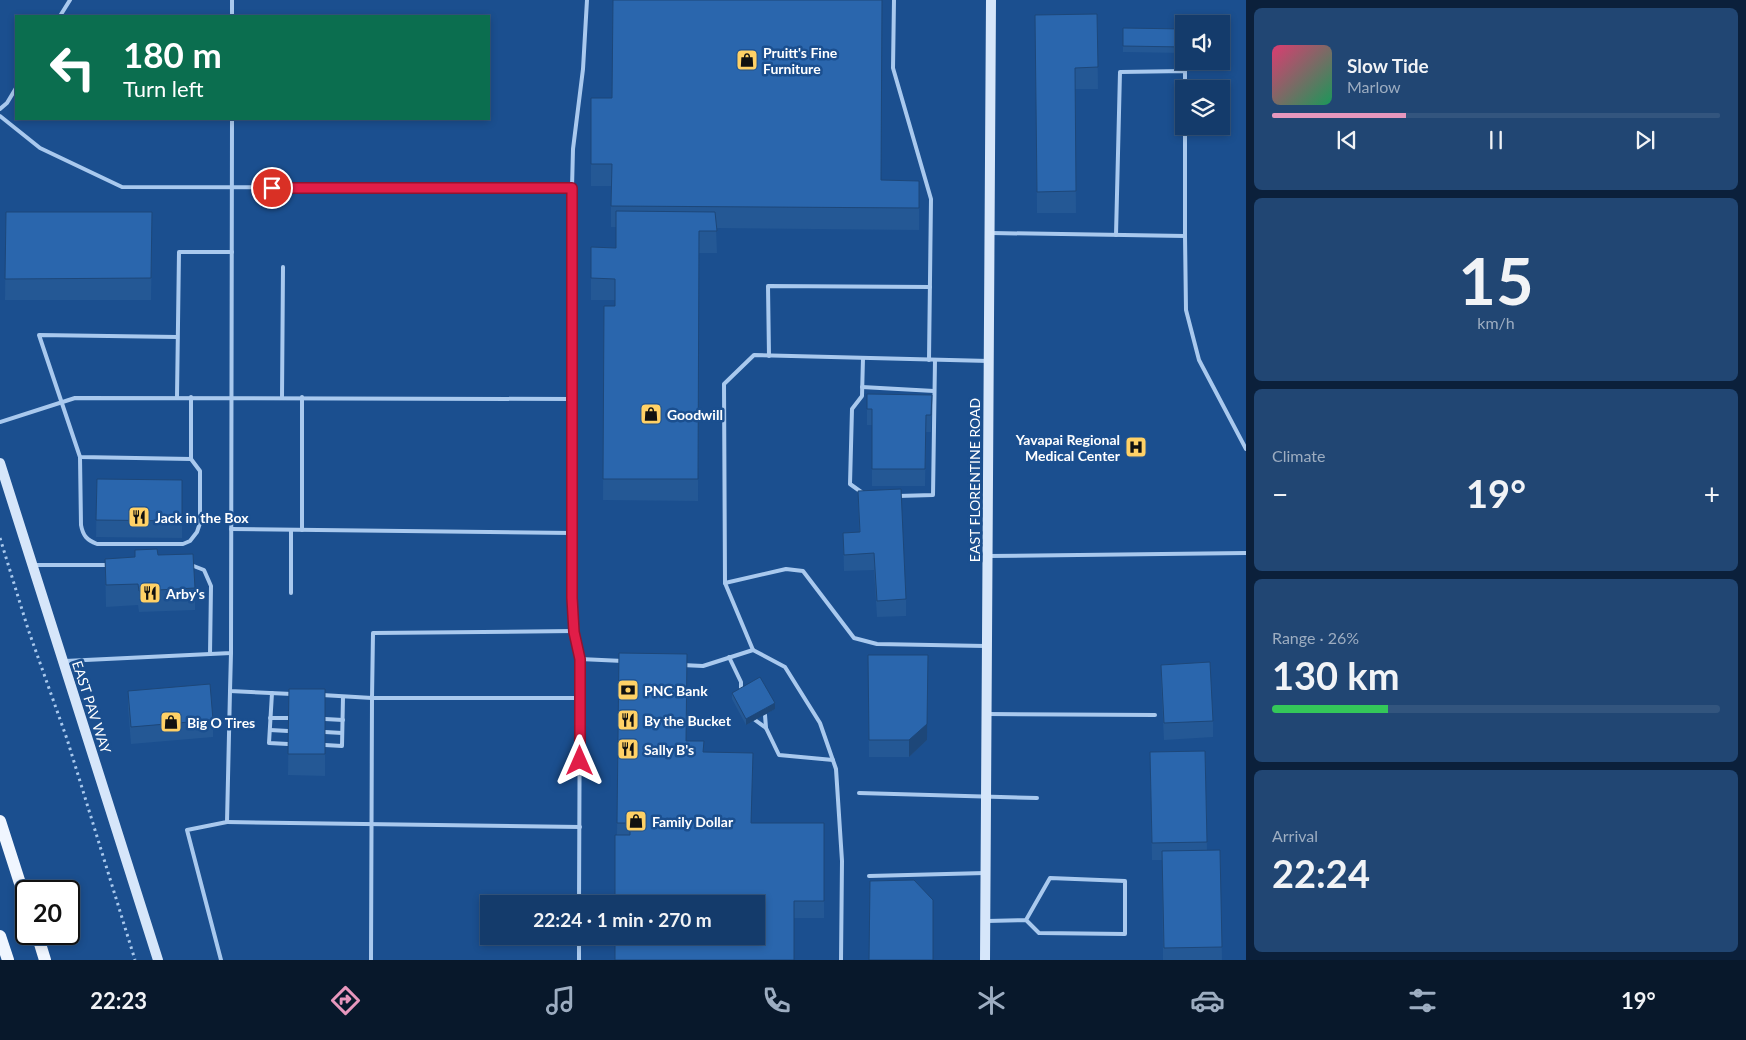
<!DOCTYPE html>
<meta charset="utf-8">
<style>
body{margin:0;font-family:Lato,sans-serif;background:#214673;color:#f1f3f6;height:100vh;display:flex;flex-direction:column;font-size:19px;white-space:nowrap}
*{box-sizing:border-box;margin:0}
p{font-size:16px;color:#9dadc1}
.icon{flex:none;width:28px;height:28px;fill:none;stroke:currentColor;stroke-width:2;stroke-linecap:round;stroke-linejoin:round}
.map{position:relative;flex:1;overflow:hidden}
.panel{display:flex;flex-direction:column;gap:8px;padding:8px;background:#0b203b;width:500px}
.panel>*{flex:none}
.guide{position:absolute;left:15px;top:15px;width:475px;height:105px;border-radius:0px;box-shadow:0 2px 8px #0003,0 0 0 1px #33557e;background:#0b6e4f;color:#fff;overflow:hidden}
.fabs{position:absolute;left:1175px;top:15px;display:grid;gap:10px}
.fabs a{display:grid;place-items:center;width:55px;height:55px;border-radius:0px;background:#143b6b;box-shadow:0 2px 8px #0003,0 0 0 1px #33557e;font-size:25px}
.speed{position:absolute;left:15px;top:880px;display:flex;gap:10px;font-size:25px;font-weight:700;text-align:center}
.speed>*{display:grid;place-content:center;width:65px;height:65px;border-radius:50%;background:#143b6b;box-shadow:0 2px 8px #0003,0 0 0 1px #33557e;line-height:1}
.speed .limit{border:2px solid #111;border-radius:8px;background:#fff;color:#111}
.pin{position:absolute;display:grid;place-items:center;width:42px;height:42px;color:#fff;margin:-21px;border:2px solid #fff;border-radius:50%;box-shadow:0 1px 5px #0007}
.me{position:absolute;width:55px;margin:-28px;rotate:0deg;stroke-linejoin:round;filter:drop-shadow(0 0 4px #0008)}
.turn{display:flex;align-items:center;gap:18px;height:105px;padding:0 25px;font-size:22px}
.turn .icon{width:65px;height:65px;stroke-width:2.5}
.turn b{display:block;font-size:35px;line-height:42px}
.big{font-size:38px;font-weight:700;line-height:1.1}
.panel .tile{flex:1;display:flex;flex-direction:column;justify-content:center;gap:8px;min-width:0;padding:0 18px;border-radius:8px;background:#214673}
.panel .dial{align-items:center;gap:0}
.dial b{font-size:65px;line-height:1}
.song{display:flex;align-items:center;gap:15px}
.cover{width:60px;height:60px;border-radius:8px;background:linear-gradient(135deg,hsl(340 70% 55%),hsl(150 70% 35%))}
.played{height:5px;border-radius:2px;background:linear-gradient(90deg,#e797bd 30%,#33557e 30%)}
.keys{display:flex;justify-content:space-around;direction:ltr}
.heat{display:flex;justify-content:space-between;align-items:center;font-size:28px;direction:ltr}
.charge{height:8px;border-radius:4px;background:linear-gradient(90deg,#34c759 26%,#33557e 0)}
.trip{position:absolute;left:480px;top:895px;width:285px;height:50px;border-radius:0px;background:#143b6b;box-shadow:0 2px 8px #0003,0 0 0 1px #33557e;font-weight:700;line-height:50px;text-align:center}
.tab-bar{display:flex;height:80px;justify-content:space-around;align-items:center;background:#08182b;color:#9dadc1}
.tab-bar .icon{width:35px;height:35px}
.tab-bar .selected{color:#e797bd}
.tab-bar b{font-size:22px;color:#f1f3f6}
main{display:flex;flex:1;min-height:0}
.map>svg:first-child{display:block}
</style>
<main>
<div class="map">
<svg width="1246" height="960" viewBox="0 0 1246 960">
<rect width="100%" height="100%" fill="#1b4f8f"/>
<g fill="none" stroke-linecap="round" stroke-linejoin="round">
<polyline stroke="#a9c9ee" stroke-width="3" stroke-dasharray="2.5 4" stroke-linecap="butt" points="0,538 28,629 67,739 135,960"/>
<g stroke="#a9c9ee" stroke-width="4">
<polyline points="894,0 893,68 931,199 929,360"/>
<polyline points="60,16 70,0"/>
<polyline points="232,16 232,0"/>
<polyline points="0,109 7,103 16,88"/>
<polyline points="0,116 40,148 122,187 572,188"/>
<polyline points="992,233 1185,236 1185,126"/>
<polyline points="1116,235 1120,72 1185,71 1185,89"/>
<polyline points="1185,236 1186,310 1199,360 1246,449"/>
<polyline points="177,337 39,335 80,457 191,459 191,397"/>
<polyline points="769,356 768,286 930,287"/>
<polyline points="863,358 862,396 852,409 850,484 864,494"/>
<polyline points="862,387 934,391"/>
<polyline points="177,397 179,252 232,252"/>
<polyline points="282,397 283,267"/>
<polyline points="0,422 75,398 572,399"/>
<path d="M80,457L81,525C83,536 87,540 97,544H183L190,541L197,532L200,523V471L191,459"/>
<polyline points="898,496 933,495 935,360"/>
<polyline points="231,529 572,533"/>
<polyline points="291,530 291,593"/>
<polyline points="302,530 302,397"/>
<polyline points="988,556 1246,553"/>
<polyline points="33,565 109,565"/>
<polyline points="191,565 204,570 211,586 210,654"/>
<polyline points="725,583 786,569 803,571 854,638 877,644 985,646"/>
<polyline points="753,650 725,583 724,384 754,355 989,361"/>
<polyline points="231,653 230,691 292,694"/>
<polyline points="729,657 741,682 741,692"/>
<polyline points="580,659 623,661"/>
<polyline points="65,661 231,653 232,119"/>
<polyline points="682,665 703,666 753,650 785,667 820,723 836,769 842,861 841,960"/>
<polyline points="272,693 269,743 288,744"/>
<polyline points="322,695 372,698 373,633 574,631"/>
<polyline points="987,714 1155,715"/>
<polyline points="765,715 766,728 779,755 833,760"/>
<polyline points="270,718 289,718"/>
<polyline points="325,719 343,720"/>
<polyline points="755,720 766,728"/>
<polyline points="270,730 288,731"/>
<polyline points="325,732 342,733"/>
<polyline points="325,745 342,746 343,697"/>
<polyline points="859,793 1037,798"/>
<polyline points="227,822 580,827"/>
<polyline points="869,876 985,873"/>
<polyline points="579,904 580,659 574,631 572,598 572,188 573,149 583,69 587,0"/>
<polyline points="987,921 1026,920 1039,933 1125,934 1125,881 1050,878 1026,920"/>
<polyline points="221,960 187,830 227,822 230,691"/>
<polyline points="371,960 372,698 580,698"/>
<polyline points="579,960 579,936"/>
</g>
<g stroke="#d6e6fa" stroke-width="10">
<polyline points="0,463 158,960"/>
<polyline points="985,960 991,0"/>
</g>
<g stroke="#f0f6ff" stroke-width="12">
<polyline points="0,821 26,902"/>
<polyline points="37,934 45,960"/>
<polyline points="0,936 8,960"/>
</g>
</g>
<g fill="#245895">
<polygon points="1097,14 1098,89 1075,89 1076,213 1037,213 1035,15"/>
<polygon points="1123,28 1184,29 1184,53 1123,52"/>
<polygon points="591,98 612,98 881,180 919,181 919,230 716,228 717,253 699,253 698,501 603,500 604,306 615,306 615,300 591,300 591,247 616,248 616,227 611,227 611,186 591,186"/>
<polygon points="6,212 152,234 151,300 5,300"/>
<polygon points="867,394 932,395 931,432 926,432 925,486 872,486 872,425 867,425"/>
<polygon points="97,479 182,480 182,538 96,537"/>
<polygon points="858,491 906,599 906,616 877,617 874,570 844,571 843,533 859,532"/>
<polygon points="158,555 195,588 195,610 139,612 138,605 106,607 105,559"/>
<polygon points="619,653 686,741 704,752 752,823 824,823 824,918 794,918 617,835"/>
<polygon points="868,655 927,740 909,757 869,757"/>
<polygon points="1161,665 1213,721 1213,737 1164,740 1161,682"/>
<polygon points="289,689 325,689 325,776 288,775"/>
<polygon points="128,691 213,720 213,737 131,744 128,707"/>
<polygon points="732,693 775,709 746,725 732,699"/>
<polygon points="1205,751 1207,850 1220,850 1222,960 1163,960 1162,860 1152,860 1150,752"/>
</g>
<g fill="#1d4779">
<polygon points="928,655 927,740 909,757 909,740"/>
<polygon points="775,703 775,709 746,725 746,719"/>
</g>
<g fill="#2a66ad" stroke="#1d4779">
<polygon points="613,0 882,0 881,180 919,181 919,208 611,206 612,164 591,164 591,98 612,98"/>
<polygon points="1097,14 1098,67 1075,68 1076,191 1037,192 1035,15"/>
<polygon points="1123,28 1184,29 1184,47 1123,46"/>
<polygon points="616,211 715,212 717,231 699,231 698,479 603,479 604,306 615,306 615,279 591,278 591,247 616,248"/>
<polygon points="6,212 152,212 151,278 5,279"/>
<polygon points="867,394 932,395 931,415 926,415 925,469 872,469 872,409 867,409"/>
<polygon points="97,479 182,480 182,521 96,520"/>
<polygon points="901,489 906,599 877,601 874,553 844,555 843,533 860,532 858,491"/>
<polygon points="157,549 158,555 193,554 195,588 139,591 138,584 106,585 105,559 135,557 135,550"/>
<polygon points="619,653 687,654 686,741 704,741 703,752 753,753 751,823 824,823 824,901 794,901 794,960 615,960 615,936 756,936 756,904 615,904 615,835 630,835 630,823 617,823"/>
<polygon points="868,655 928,655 927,724 909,740 869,740"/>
<polygon points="1210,662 1213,721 1164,723 1161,665"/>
<polygon points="760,677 775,703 746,719 732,693"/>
<polygon points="210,684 213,720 131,727 128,691"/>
<polygon points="289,689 325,689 325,754 288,754"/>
<polygon points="1205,751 1207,842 1152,843 1150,752"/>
<polygon points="1220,850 1222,947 1164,948 1162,851"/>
<polygon points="914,880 933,900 933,960 869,960 870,881"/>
</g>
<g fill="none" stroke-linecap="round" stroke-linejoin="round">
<g stroke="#92132f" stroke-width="12">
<polyline id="route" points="272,188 572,188 572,598 574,632 580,659 580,761"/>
</g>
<use href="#route" stroke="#e11d48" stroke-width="9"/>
</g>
<defs>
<g id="shop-square" transform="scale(1.125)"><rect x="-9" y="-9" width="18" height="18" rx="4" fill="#ffd166" stroke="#1b4f8f"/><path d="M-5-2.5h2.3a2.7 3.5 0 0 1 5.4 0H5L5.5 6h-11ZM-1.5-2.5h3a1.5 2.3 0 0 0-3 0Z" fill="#111"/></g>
<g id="hospital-square" transform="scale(1.125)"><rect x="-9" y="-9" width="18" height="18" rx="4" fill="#ffd166" stroke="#1b4f8f"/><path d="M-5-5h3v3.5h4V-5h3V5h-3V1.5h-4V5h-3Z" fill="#111"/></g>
<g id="restaurant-square" transform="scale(1.125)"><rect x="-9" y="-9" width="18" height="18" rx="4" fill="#ffd166" stroke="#1b4f8f"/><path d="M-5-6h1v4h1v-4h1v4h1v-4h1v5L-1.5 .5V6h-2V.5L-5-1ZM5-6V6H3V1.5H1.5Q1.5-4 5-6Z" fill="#111"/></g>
<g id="bank-square" transform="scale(1.125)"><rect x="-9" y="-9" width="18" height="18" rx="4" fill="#ffd166" stroke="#1b4f8f"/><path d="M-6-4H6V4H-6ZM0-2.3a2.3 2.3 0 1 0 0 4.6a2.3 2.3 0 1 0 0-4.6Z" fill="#111"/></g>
</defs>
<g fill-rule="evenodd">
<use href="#shop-square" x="747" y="60"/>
<use href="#shop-square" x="651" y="414"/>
<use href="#hospital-square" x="1136" y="447"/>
<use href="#restaurant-square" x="139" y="517"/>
<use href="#restaurant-square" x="150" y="593"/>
<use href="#bank-square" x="628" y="690"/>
<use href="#restaurant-square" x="628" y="720"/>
<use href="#shop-square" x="171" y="722"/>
<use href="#restaurant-square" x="628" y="749"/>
<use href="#shop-square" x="636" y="821"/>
</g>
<g text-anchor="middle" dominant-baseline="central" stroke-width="5" stroke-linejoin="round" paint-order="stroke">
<g font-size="14" font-weight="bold" fill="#fff" stroke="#1b4f8f" text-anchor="start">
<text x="763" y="52">Pruitt's Fine<tspan x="763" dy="16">Furniture</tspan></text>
<text x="667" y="414">Goodwill</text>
<text x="1120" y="439" text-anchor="end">Yavapai Regional<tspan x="1120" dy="16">Medical Center</tspan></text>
<text x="155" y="517">Jack in the Box</text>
<text x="166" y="593">Arby's</text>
<text x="644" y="690">PNC Bank</text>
<text x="644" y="720">By the Bucket</text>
<text x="187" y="722">Big O Tires</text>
<text x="644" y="749">Sally B's</text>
<text x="652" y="821">Family Dollar</text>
</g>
<g font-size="14" fill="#fff" stroke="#1b4f8f">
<text transform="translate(974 480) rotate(-90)">EAST FLORENTINE ROAD</text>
<text transform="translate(92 707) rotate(72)">EAST PAV WAY</text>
</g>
</g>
</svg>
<div class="fabs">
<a><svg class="icon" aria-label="sound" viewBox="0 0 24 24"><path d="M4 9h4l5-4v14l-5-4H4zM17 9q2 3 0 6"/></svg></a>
<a><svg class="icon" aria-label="layers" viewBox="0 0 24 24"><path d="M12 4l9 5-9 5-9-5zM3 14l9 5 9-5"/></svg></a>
</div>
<div class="speed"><div class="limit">20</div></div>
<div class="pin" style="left:272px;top:188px;background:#d93025"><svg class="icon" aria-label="arrive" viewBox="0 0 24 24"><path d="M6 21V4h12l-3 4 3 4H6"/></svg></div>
<svg class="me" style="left:580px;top:761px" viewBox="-20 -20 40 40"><path d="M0-17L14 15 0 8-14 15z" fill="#e11d48" stroke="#fff" stroke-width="4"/></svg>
<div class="trip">22:24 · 1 min · 270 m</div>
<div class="guide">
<div class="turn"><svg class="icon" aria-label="left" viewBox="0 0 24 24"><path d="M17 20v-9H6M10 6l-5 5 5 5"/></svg><div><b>180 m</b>Turn left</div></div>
</div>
</div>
<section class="panel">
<div class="tile">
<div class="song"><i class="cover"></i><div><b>Slow Tide</b><p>Marlow</p></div></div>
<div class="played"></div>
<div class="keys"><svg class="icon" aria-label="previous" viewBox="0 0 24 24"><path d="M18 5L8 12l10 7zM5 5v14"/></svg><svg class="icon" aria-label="pause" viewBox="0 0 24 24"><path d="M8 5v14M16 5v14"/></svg><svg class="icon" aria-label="next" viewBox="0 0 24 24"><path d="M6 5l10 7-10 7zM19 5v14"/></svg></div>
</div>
<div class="tile dial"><b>15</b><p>km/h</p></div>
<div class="tile"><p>Climate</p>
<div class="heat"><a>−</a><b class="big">19°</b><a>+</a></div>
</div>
<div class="tile"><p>Range · 26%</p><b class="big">130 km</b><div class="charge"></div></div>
<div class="tile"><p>Arrival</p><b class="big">22:24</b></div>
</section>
</main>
<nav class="tab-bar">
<b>22:23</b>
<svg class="icon selected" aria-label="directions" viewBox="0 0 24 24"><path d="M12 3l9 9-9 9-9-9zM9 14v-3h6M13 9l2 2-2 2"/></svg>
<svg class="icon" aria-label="music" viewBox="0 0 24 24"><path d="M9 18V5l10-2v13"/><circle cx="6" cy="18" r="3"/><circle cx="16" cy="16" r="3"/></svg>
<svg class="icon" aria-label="phone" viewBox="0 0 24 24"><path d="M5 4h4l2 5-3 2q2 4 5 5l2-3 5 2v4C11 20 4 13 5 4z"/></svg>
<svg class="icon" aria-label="climate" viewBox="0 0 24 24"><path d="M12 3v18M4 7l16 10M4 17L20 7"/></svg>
<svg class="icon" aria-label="car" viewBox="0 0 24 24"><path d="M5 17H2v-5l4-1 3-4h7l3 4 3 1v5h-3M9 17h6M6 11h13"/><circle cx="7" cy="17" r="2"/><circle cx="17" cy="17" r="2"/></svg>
<svg class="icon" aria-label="filters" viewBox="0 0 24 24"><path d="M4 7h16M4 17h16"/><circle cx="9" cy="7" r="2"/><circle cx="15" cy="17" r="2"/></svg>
<b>19°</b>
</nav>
